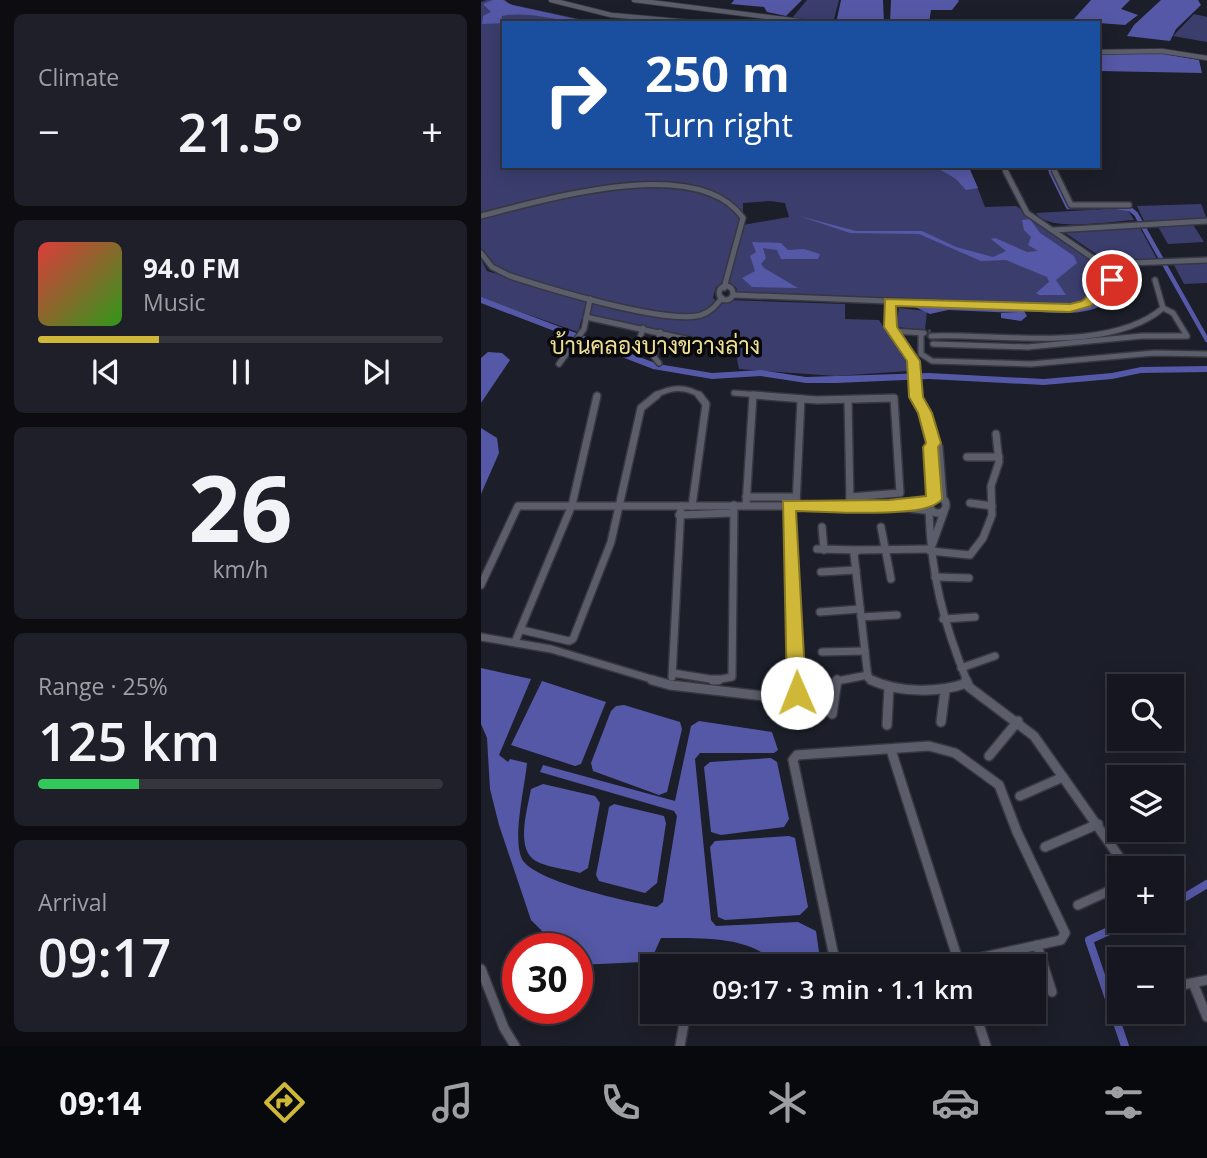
<!DOCTYPE html>
<meta charset="utf-8">
<style>
body{margin:0;font-family:"Open Sans",Sarabun,sans-serif;background:#1e1f28;color:#f1f3f6;height:100vh;display:flex;flex-direction:column;font-size:26px;white-space:nowrap}
*{box-sizing:border-box;margin:0}
p{font-size:23px;color:#9d9fa4}
.icon{flex:none;width:38px;height:38px;fill:none;stroke:currentColor;stroke-width:2;stroke-linecap:round;stroke-linejoin:round}
.map{position:relative;flex:1;overflow:hidden}
.details{display:flex;flex-direction:column;gap:14px;padding:14px;background:#0c0c11;width:481px}
.details>*{flex:none}
.banner{position:absolute;left:21px;top:21px;width:598px;height:147px;border-radius:0px;box-shadow:0 4px 18px #0003,0 0 0 2px #34353d;background:#1a4fa0;color:#fff;overflow:hidden}
.fabs{position:absolute;left:626px;top:674px;display:grid;gap:14px}
.fabs a{display:grid;place-items:center;width:77px;height:77px;border-radius:0px;background:#15161f;box-shadow:0 4px 18px #0003,0 0 0 2px #34353d;font-size:35px}
.speed{position:absolute;left:21px;top:933px;display:flex;gap:14px;font-size:35px;font-weight:700;text-align:center}
.speed>*{display:grid;place-content:center;width:91px;height:91px;border-radius:50%;background:#15161f;box-shadow:0 4px 18px #0003,0 0 0 2px #34353d;line-height:1}
.speed .limit{border:10px solid #d22;background:#fff;color:#111}
.pin{position:absolute;display:grid;place-items:center;width:60px;height:60px;color:#fff;margin:-30px;border:4px solid #fff;border-radius:50%;box-shadow:0 2px 7px #0007}
.me{position:absolute;width:77px;margin:-38px;rotate:359deg;stroke-linejoin:round;filter:drop-shadow(0 0 5px #0008)}
.turn{display:flex;align-items:center;gap:24px;height:147px;padding:0 28px;font-size:32px}
.turn .icon{width:91px;height:91px;stroke-width:2.5}
.turn b{display:block;font-size:49px;line-height:60px}
.big{font-size:52px;font-weight:600;line-height:1.1}
.details .tile{flex:1;display:flex;flex-direction:column;justify-content:center;gap:10px;min-width:0;padding:0 24px;border-radius:10px;background:#1e1f28}
.details .dial{align-items:center;gap:0}
.dial b{font-size:91px;line-height:1}
.song{display:flex;align-items:center;gap:21px}
.cover{width:84px;height:84px;border-radius:10px;background:linear-gradient(135deg,hsl(0 70% 55%),hsl(110 70% 35%))}
.played{height:7px;border-radius:4px;background:linear-gradient(90deg,#cfb837 30%,#34353d 30%)}
.keys{display:flex;justify-content:space-around;direction:ltr}
.heat{display:flex;justify-content:space-between;align-items:center;font-size:38px;direction:ltr}
.charge{height:10px;border-radius:5px;background:linear-gradient(90deg,#34c759 25%,#34353d 0)}
.trip{position:absolute;left:159px;top:954px;width:406px;height:70px;border-radius:0px;background:#15161f;box-shadow:0 4px 18px #0003,0 0 0 2px #34353d;font-weight:600;line-height:70px;text-align:center}
.tab-bar{display:flex;height:112px;justify-content:space-around;align-items:center;background:#08090c;color:#9d9fa4}
.tab-bar .icon{width:49px;height:49px}
.tab-bar .selected{color:#cfb837}
.tab-bar b{font-size:32px;color:#f1f3f6}
main{display:flex;flex:1;min-height:0}
.map>svg:first-child{display:block}
</style>
<main>
<section class="details">
<div class="tile"><p>Climate</p>
<div class="heat"><a>−</a><b class="big">21.5°</b><a>+</a></div>
</div>
<div class="tile">
<div class="song"><i class="cover"></i><div><b>94.0 FM</b><p>Music</p></div></div>
<div class="played"></div>
<div class="keys"><svg class="icon" aria-label="previous" viewBox="0 0 24 24"><path d="M18 5L8 12l10 7zM5 5v14"/></svg><svg class="icon" aria-label="pause" viewBox="0 0 24 24"><path d="M8 5v14M16 5v14"/></svg><svg class="icon" aria-label="next" viewBox="0 0 24 24"><path d="M6 5l10 7-10 7zM19 5v14"/></svg></div>
</div>
<div class="tile dial"><b>26</b><p>km/h</p></div>
<div class="tile"><p>Range · 25%</p><b class="big">125 km</b><div class="charge"></div></div>
<div class="tile"><p>Arrival</p><b class="big">09:17</b></div>
</section>
<div class="map">
<svg width="726" height="1046" viewBox="0 0 726 1046">
<rect width="100%" height="100%" fill="#1c1e29"/>
<g fill="#3b3e6d" fill-rule="evenodd">
<path d="M6,0H24L28,4L117,23H23V166H488L504,207L535,206L625,268V281L600,301L589,305L257,293L255,287L243,283L235,287L232,298L238,304L246,300L364,304V319L398,320L427,365V371L355,376L258,369L253,345L105,317L109,299L39,279L9,266L0,253V2ZM289,201L304,203L308,217L262,225V203Z"/>
<polygon points="326,0 358,0 352,23 311,18"/>
<polygon points="713,14 726,17 726,42 692,36"/>
<polygon points="720,204 726,219 663,221 656,206"/>
<path d="M642,208L647,210L653,220C631,221 567,233 555,213Z"/>
<polygon points="711,223 723,242 687,244 676,225"/>
<polygon points="658,226 676,259 627,262 583,232"/>
<polygon points="0,259 6,271 106,300 97,332 0,298"/>
<polygon points="726,262 726,283 703,284 693,265"/>
<polygon points="418,308 446,311 444,330 415,327"/>
</g>
<g fill="#5558a6">
<path d="M12,0H22L31,5L112,23C81,23 49,10 21,16L20,20L27,23L1,24L2,16L10,12L2,4Z"/>
<polygon points="253,0 321,0 305,16 286,12 283,7 250,4"/>
<polygon points="360,0 402,0 403,23 355,23"/>
<polygon points="410,0 477,0 478,1 471,10 450,10 448,23 409,23"/>
<polygon points="610,0 649,0 640,9 657,15 644,25 591,21"/>
<polygon points="680,0 717,0 720,5 695,29 689,41 646,36 653,25"/>
<polygon points="618,54 683,54 718,60 721,73 618,71"/>
<polygon points="453,166 487,166 497,188 485,190 475,179"/>
<polygon points="318,216 375,231 441,231 475,247 512,257 525,251 510,239 514,238 546,252 557,251 547,245 550,237 543,230 541,220 549,219 559,233 593,256 596,263 575,280 585,295 558,295 555,293 568,282 566,277 525,260 500,261 438,234 369,233"/>
<polygon points="271,242 300,243 307,250 323,249 339,254 337,259 300,259 296,250 282,248 285,258 280,264 283,268 317,288 271,287 261,278 274,271 269,256 275,252"/>
<path d="M638,283L651,286L654,292L643,302L631,299C606,319 573,312 543,311L546,316L540,321L520,318V313H537L467,310L449,314L434,307L591,310L613,304Z"/>
<polygon points="7,352 21,353 29,360 0,403 0,358"/>
<polygon points="0,428 16,438 18,453 0,494"/>
<path d="M0,668L50,679L18,755L27,762L29,759L46,763C44,786 31,839 41,859C53,882 149,902 176,907L182,902L196,816L193,811L59,772L62,765L194,801L210,726L218,721L291,732L297,750L293,753H219L214,759L230,920L235,926L317,922L335,931L340,966H298C268,934 221,939 180,938L171,958L162,962L96,965V948H72V942L50,920L18,825L9,789L6,738L0,724Z"/>
<polygon points="61,681 125,702 100,764 94,766 30,745"/>
<polygon points="143,705 199,722 201,729 186,792 178,795 112,771 110,763 130,711 135,706"/>
<polygon points="290,758 296,762 308,819 303,827 240,835 230,832 223,767 229,762"/>
<path d="M62,784L114,796L119,803L107,868L99,873C86,869 62,867 52,859C35,845 47,807 50,789Z"/>
<polygon points="133,804 183,816 185,823 176,883 164,893 118,881 115,875 128,807"/>
<polygon points="308,836 314,838 327,907 319,915 244,920 237,917 229,847 234,841"/>
</g>
<g fill="none" stroke-linecap="round" stroke-linejoin="round">
<polyline stroke="#5558a6" stroke-width="3.5" points="567,166 571,174"/>
<g stroke="#5558a6" stroke-width="4.5">
<polyline points="570,172 587,207 614,207"/>
<polyline points="636,207 649,209 655,214 726,340"/>
</g>
<g stroke="#5558a6" stroke-width="8">
<polyline points="691,905 726,884"/>
<polyline points="644,1046 608,940 652,920"/>
</g>
<polygon fill="#5558a6" fill-rule="evenodd" points="0,297 177,364 231,373 280,370 325,377 448,373 563,379 631,373 660,367 726,366 726,372 660,373 631,379 563,385 448,379 355,383 325,383 280,376 231,379 172,369 0,303"/>
<polyline stroke="#3c3e48" stroke-width="5" stroke-dasharray="5 2.5" stroke-linecap="butt" points="447,332 450,332"/>
<g stroke="#36373f" stroke-width="6">
<g id="minor-far3">
<polyline points="70,0 130,15 219,23"/>
<polyline points="153,0 334,23"/>
<polyline points="618,52 681,51 726,58"/>
<polyline points="522,166 526,174"/>
<polyline points="571,166 575,174"/>
</g>
</g>
<g stroke="#36373f" stroke-width="8">
<g id="minor-far2">
<polyline points="574,172 590,205 648,205"/>
<path d="M0,216C63,200 217,153 262,218L243,288"/>
<polyline points="573,230 726,221"/>
<path d="M0,253L11,267L29,276C66,288 185,325 220,315C230,312 235,305 241,298"/>
<polyline points="624,264 726,260"/>
<circle cx="245" cy="293" r="7"/>
<path d="M253,295L583,308C605,305 628,295 631,271L546,213L525,172"/>
<polyline points="409,302 407,321 433,361 435,396"/>
<polyline points="105,317 223,343"/>
<polyline points="412,331 443,333"/>
<polyline points="440,333 440,354 451,361 550,364 673,353 726,354"/>
<path d="M450,336C518,333 628,354 682,308L674,280"/>
<polyline points="158,341 162,328"/>
<polyline points="452,344 547,347 661,336 706,336 692,313 682,308"/>
<polyline points="178,363 173,357 179,332"/>
<polyline points="78,364 103,329 109,299"/>
<polyline points="253,393 292,396"/>
<path d="M173,396C189,387 204,385 220,396"/>
</g>
</g>
<g stroke="#36373f" stroke-width="10">
<g id="minor-far1">
<polyline points="272,395 336,400 413,398 419,493 369,497"/>
<polyline points="435,395 444,413 452,443 458,447 462,499"/>
<polyline points="367,400 369,501"/>
<polyline points="452,443 453,499"/>
<polyline points="486,457 518,457"/>
<circle cx="457" cy="505" r="8"/>
<polyline points="265,497 315,497"/>
<polyline points="489,503 511,506"/>
<polyline points="265,505 272,395"/>
<polyline points="307,505 317,681"/>
<polyline points="315,505 320,399"/>
<polyline points="211,506 225,404 218,395"/>
<polyline points="409,506 451,511"/>
<path d="M448,511C450,575 462,622 486,681"/>
<polyline points="463,512 449,551 489,555 502,538 511,515 510,486 518,462 515,434"/>
<polyline points="198,515 251,513"/>
<polyline points="341,527 343,550"/>
<polyline points="400,527 410,579"/>
<polyline points="336,549 377,550"/>
<polyline points="340,572 375,570"/>
<polyline points="454,577 488,578"/>
<polyline points="0,585 37,506 373,506 448,503"/>
<polyline points="339,612 379,609"/>
<polyline points="380,617 416,615"/>
<polyline points="462,619 494,617"/>
<polyline points="41,630 88,641 92,639 130,542 160,408 176,395"/>
<polyline points="0,637 70,649 177,681"/>
<polyline points="34,642 91,505 116,396"/>
<polyline points="341,652 384,651"/>
<polyline points="480,668 514,656"/>
<polyline points="192,673 235,680 251,677 253,505"/>
<polyline points="191,677 200,506"/>
<polyline points="356,681 387,675"/>
<polyline points="394,681 387,678 373,554 377,550 449,549"/>
</g>
</g>
<g stroke="#36373f" stroke-width="12">
<g id="minor">
<polyline points="171,680 189,685 309,699 317,680"/>
<polyline points="232,680 237,680"/>
<path d="M390,680C418,693 458,693 486,683"/>
<polyline points="485,680 488,687 553,736 646,868"/>
<polyline points="351,714 356,680"/>
<polyline points="460,722 464,691"/>
<polyline points="406,725 408,687"/>
<polyline points="410,750 479,966"/>
<polyline points="508,756 537,721"/>
<polyline points="539,796 582,777"/>
<polyline points="564,847 617,824"/>
<polyline points="597,905 639,886"/>
<polyline points="556,945 571,992"/>
<polyline points="355,966 312,760 316,755 448,746 474,753 518,785 536,832 584,933 580,940 462,966"/>
<polyline points="0,969 23,1028 34,1046"/>
<polyline points="712,983 726,1017"/>
<polyline points="691,987 726,980"/>
<polyline points="494,1012 505,1046"/>
<polyline points="199,1046 205,1012"/>
</g>
</g>
<use href="#minor-far3" stroke="#5b5d6b" stroke-width="4.5"/>
<use href="#minor-far2" stroke="#5b5d6b" stroke-width="5"/>
<use href="#minor-far1" stroke="#5b5d6b" stroke-width="7"/>
<use href="#minor" stroke="#5b5d6b" stroke-width="9"/>
</g>
<path fill="#cfb837" stroke="#877824" stroke-width="2" d="M627,277L637,280L610,306L589,312L415,306L416,327L439,361L442,397L451,413L460,443L457,447L461,499C447,520 343,511 315,511L325,693L322,698H309L306,693L302,501L408,500L445,496L442,447L445,443L437,413L428,397L426,361L403,327L404,299L589,304L601,301Z"/>
<g text-anchor="middle" dominant-baseline="central" stroke-width="7" stroke-linejoin="round" paint-order="stroke">
<g font-size="23" fill="#eddf90" stroke="#08080d">
<text x="174" y="345">บ้านคลองบางขวางล่าง</text>
</g>
</g>
</svg>
<div class="fabs">
<a><svg class="icon" aria-label="search" viewBox="0 0 24 24"><circle cx="10" cy="10" r="6"/><path d="M15 15l6 6"/></svg></a>
<a><svg class="icon" aria-label="layers" viewBox="0 0 24 24"><path d="M12 4l9 5-9 5-9-5zM3 14l9 5 9-5"/></svg></a>
<a>+</a>
<a>−</a>
</div>
<div class="speed"><div class="limit">30</div></div>
<div class="pin" style="left:631px;top:280px;background:#d93025"><svg class="icon" aria-label="arrive" viewBox="0 0 24 24"><path d="M6 21V4h12l-3 4 3 4H6"/></svg></div>
<svg class="me" style="left:316px;top:693px" viewBox="-20 -20 40 40"><circle r="19" fill="#fff"/><path d="M0-13L10 11 0 6-10 11z" fill="#cfb837"/></svg>
<div class="trip">09:17 · 3 min · 1.1 km</div>
<div class="banner">
<div class="turn"><svg class="icon" aria-label="right" viewBox="0 0 24 24"><path d="M7 20v-9h11M14 6l5 5-5 5"/></svg><div><b>250 m</b>Turn right</div></div>
</div>
</div>
</main>
<nav class="tab-bar">
<b>09:14</b>
<svg class="icon selected" aria-label="directions" viewBox="0 0 24 24"><path d="M12 3l9 9-9 9-9-9zM9 14v-3h6M13 9l2 2-2 2"/></svg>
<svg class="icon" aria-label="music" viewBox="0 0 24 24"><path d="M9 18V5l10-2v13"/><circle cx="6" cy="18" r="3"/><circle cx="16" cy="16" r="3"/></svg>
<svg class="icon" aria-label="phone" viewBox="0 0 24 24"><path d="M5 4h4l2 5-3 2q2 4 5 5l2-3 5 2v4C11 20 4 13 5 4z"/></svg>
<svg class="icon" aria-label="climate" viewBox="0 0 24 24"><path d="M12 3v18M4 7l16 10M4 17L20 7"/></svg>
<svg class="icon" aria-label="car" viewBox="0 0 24 24"><path d="M5 17H2v-5l4-1 3-4h7l3 4 3 1v5h-3M9 17h6M6 11h13"/><circle cx="7" cy="17" r="2"/><circle cx="17" cy="17" r="2"/></svg>
<svg class="icon" aria-label="filters" viewBox="0 0 24 24"><path d="M4 7h16M4 17h16"/><circle cx="9" cy="7" r="2"/><circle cx="15" cy="17" r="2"/></svg>
</nav>
